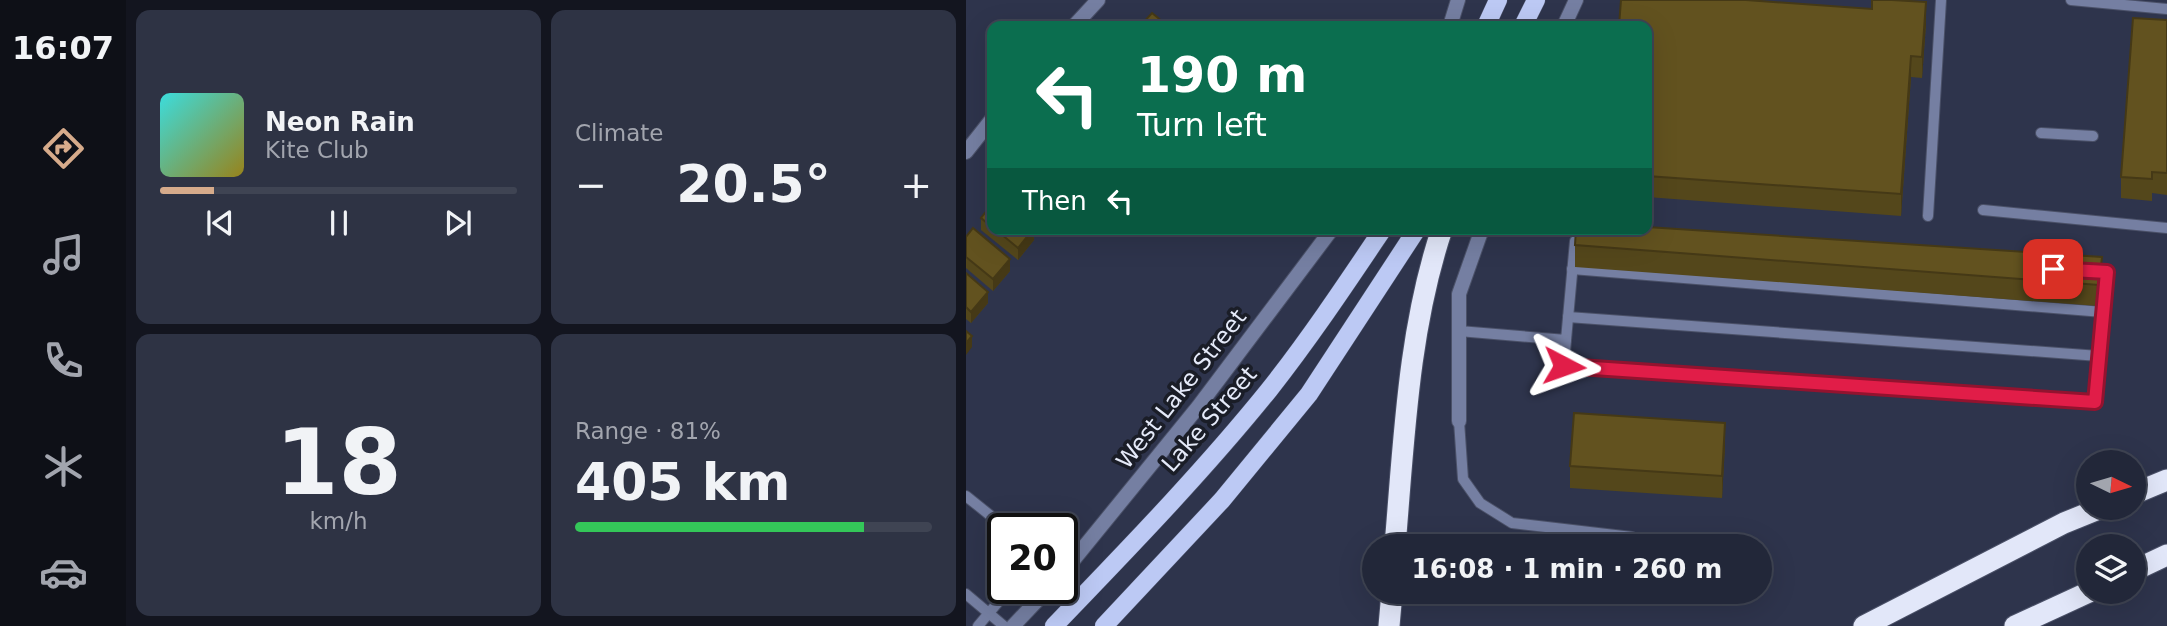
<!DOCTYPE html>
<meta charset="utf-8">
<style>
body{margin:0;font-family:"DejaVu Sans",sans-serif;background:#2e3344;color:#f1f3f6;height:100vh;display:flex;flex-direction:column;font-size:26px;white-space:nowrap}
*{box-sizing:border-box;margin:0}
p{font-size:23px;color:#a2a5ae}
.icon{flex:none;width:38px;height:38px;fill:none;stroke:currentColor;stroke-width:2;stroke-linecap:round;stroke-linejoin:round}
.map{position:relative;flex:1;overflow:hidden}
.sheet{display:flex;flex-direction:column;gap:10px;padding:10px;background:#13151f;width:840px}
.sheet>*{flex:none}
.guide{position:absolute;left:21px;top:21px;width:665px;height:214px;border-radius:14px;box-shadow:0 7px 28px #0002,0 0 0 2px #3f4453;background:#0b6e4f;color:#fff;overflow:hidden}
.needle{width:46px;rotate:95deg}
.buttons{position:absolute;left:1110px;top:450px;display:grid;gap:14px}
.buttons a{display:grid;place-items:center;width:70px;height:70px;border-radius:50%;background:#222739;box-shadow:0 7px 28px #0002,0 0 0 2px #3f4453;font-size:35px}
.speed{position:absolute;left:21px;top:513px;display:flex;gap:14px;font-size:35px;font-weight:700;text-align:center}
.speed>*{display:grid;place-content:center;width:91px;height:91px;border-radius:50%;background:#222739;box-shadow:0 7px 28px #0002,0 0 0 2px #3f4453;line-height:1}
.speed .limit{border:4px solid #111;border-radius:10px;background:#fff;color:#111}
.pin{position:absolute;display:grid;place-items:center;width:60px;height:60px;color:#fff;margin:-30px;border-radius:14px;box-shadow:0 4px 10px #0006}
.me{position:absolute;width:77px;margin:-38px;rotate:94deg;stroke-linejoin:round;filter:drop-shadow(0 0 5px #0008)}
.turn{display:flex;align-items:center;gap:24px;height:147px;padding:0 35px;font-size:32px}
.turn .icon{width:91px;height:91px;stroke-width:2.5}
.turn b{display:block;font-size:49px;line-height:60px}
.then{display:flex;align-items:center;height:66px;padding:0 35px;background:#0003;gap:14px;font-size:26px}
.big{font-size:52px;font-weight:800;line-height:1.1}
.sheet .tile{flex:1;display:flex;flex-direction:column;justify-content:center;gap:10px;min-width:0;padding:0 24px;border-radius:14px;background:#2e3344}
.sheet .dial{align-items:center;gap:0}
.dial b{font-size:91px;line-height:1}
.song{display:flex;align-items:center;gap:21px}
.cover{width:84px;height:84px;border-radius:10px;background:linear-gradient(135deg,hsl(180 70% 55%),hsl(50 70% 35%))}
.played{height:7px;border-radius:4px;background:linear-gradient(90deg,#d6ab8b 15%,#3f4453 15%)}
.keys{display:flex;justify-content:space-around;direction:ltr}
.heat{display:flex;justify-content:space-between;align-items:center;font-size:38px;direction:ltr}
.charge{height:10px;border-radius:5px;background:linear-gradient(90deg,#34c759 81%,#3f4453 0)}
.sheet .tiles{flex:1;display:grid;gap:10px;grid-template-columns:repeat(2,1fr)}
.trip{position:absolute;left:396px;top:534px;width:410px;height:70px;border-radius:35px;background:#222739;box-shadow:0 7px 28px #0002,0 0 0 2px #3f4453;font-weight:800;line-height:70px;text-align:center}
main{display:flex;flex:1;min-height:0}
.menu{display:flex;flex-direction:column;width:126px;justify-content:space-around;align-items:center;background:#0e1017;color:#a2a5ae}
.menu .icon{width:49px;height:49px}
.menu .on{color:#d6ab8b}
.menu b{font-size:32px;color:#f1f3f6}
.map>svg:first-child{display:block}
</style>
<main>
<nav class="menu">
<b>16:07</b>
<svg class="icon on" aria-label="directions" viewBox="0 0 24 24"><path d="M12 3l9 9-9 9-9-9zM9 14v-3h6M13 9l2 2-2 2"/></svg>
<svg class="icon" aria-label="music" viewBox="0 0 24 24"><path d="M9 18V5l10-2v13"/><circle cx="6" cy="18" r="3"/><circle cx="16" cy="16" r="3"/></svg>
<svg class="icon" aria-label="phone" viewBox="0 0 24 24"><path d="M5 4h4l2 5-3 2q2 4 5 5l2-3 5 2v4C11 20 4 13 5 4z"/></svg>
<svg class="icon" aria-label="climate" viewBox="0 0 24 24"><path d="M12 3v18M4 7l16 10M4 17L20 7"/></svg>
<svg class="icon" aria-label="car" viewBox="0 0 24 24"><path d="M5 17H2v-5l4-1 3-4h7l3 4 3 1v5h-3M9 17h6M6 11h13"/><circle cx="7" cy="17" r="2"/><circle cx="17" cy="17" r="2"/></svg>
</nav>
<section class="sheet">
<div class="tiles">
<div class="tile">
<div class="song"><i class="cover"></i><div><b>Neon Rain</b><p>Kite Club</p></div></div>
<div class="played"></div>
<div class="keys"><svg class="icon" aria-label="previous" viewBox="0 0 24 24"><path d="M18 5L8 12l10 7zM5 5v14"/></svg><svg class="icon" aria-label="pause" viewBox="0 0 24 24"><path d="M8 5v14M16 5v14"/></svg><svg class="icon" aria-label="next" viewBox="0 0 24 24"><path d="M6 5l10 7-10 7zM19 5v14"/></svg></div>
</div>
<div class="tile"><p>Climate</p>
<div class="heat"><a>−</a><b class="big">20.5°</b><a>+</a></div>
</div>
<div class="tile dial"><b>18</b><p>km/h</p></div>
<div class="tile"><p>Range · 81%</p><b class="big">405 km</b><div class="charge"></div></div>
</div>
</section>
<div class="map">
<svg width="1201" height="626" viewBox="0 0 1201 626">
<rect width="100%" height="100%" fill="#2e344c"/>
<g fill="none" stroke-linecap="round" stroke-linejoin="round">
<g stroke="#4b5168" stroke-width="12">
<g id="lane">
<polyline points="1105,0 1201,9"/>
<polyline points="1075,133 1127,136"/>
<polyline points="1017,210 1201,228"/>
<polyline points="962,216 975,0"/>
<polyline points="606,269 1137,312"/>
<polyline points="602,317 1133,356"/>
<polyline points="493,331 600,340 609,241 624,242"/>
<polyline points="600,340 598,366 1129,402 1141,273 1122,271"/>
<polyline points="493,421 497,479 514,503 546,523 666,537"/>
<polyline points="0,496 40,528"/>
<polyline points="0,594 38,626"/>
<polyline points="12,626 44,588"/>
</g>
</g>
<g stroke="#4b5168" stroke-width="16">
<g id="street">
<polyline points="108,26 132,0"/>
<polyline points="484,26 492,0"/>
<polyline points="598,26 610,0"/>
<polyline points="0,152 26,119"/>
<polyline points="493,421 493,294 516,229"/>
<polyline points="96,574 232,407 366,229"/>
<polyline points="47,626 83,588"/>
</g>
</g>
<g stroke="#4b5168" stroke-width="19">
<g id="primary">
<polyline points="520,26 532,0"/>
<polyline points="557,26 570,0"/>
<path d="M88,626C161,550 236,473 303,390C344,338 380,284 417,229"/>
<polyline points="138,626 256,500 343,394 451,229"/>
</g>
</g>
<g stroke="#4b5168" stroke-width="23">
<g id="highway">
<polyline points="1167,494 1201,480"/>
<path d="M429,546C438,441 442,330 476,229"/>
<polyline points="1167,571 1201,555"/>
<polyline points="423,626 426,592"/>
<polyline points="898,626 1098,523 1135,508"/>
<polyline points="1049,626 1123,592"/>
</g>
</g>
<use href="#lane" stroke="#757fa2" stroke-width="10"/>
<use href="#street" stroke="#757fa2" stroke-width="14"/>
<use href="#primary" stroke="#bcc9f4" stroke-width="18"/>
<use href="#highway" stroke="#e2e7f9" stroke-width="21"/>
</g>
<g fill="#54471b">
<polygon points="1201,20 1201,195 1186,193 1186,201 1155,198 1155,177"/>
<polygon points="960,24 956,78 945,77 935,216 681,197 681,26"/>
<polygon points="26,204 26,229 68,229 68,240 52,260 15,230 15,218"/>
<polygon points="0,237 44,271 27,291 0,268"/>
<polygon points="609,245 1136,279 1133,306 609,267"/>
<polygon points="0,273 22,303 5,323 0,319"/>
<polygon points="759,445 756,498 604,488 604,466"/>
</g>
<g fill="#453916">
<polygon points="960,2 960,24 956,78 956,57"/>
<polygon points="945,56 945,77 935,216 935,194"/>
<polygon points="67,229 68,240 52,260 52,248"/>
<polygon points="1136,257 1136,279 1133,306 1133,285"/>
<polygon points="44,259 44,271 27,291 27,279"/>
<polygon points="22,292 22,303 5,323 5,312"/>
<polygon points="6,336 6,347 0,355 0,343"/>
<polygon points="759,423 759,445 756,498 756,476"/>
</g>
<g fill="#62521f" stroke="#453916" stroke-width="2">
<polygon points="655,0 780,0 906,9 906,0 926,0 960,2 956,57 945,56 935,194 681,176 681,26 653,26"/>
<polygon points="186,13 202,26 174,26"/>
<polygon points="1167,18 1201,20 1201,173 1186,172 1186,179 1155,177"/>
<polygon points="26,204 26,227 15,218"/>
<polygon points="681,227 1136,257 1133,285 609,245 610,229 681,229"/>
<polygon points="7,228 44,259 27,279 0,257 0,237"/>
<polygon points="29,229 67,229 52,248"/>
<polygon points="0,273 22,292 5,312 0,307"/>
<polygon points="0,331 6,336 0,343"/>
<polygon points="608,413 759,423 756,476 604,466"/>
</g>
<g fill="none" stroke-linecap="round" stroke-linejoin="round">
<g stroke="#92132f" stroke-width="18">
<polyline id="route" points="598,366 1129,402 1141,272 1087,269"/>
</g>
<use href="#route" stroke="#e11d48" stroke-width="12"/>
</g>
<g text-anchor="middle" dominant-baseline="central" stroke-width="7" stroke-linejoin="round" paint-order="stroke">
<g font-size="23" fill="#e5eaf9" stroke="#1a1d27">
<text transform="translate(215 389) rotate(-52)">West Lake Street</text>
<text transform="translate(243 419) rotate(-49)">Lake Street</text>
</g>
</g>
</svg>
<div class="buttons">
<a><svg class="needle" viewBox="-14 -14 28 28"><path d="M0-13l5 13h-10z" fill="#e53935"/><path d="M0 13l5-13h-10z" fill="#a2a5ae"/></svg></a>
<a><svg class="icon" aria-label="layers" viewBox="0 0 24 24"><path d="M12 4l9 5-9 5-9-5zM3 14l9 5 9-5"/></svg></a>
</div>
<div class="speed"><div class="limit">20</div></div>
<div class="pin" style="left:1087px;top:269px;background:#d93025"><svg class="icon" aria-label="arrive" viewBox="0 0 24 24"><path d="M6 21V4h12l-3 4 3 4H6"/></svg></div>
<svg class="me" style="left:598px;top:366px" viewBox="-20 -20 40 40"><path d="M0-17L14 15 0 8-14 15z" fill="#e11d48" stroke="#fff" stroke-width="4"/></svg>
<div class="trip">16:08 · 1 min · 260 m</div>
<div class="guide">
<div class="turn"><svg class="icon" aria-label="left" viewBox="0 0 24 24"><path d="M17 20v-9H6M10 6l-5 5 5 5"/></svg><div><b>190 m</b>Turn left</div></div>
<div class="then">Then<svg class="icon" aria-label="left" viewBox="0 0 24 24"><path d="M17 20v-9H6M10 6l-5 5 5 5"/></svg></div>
</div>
</div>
</main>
